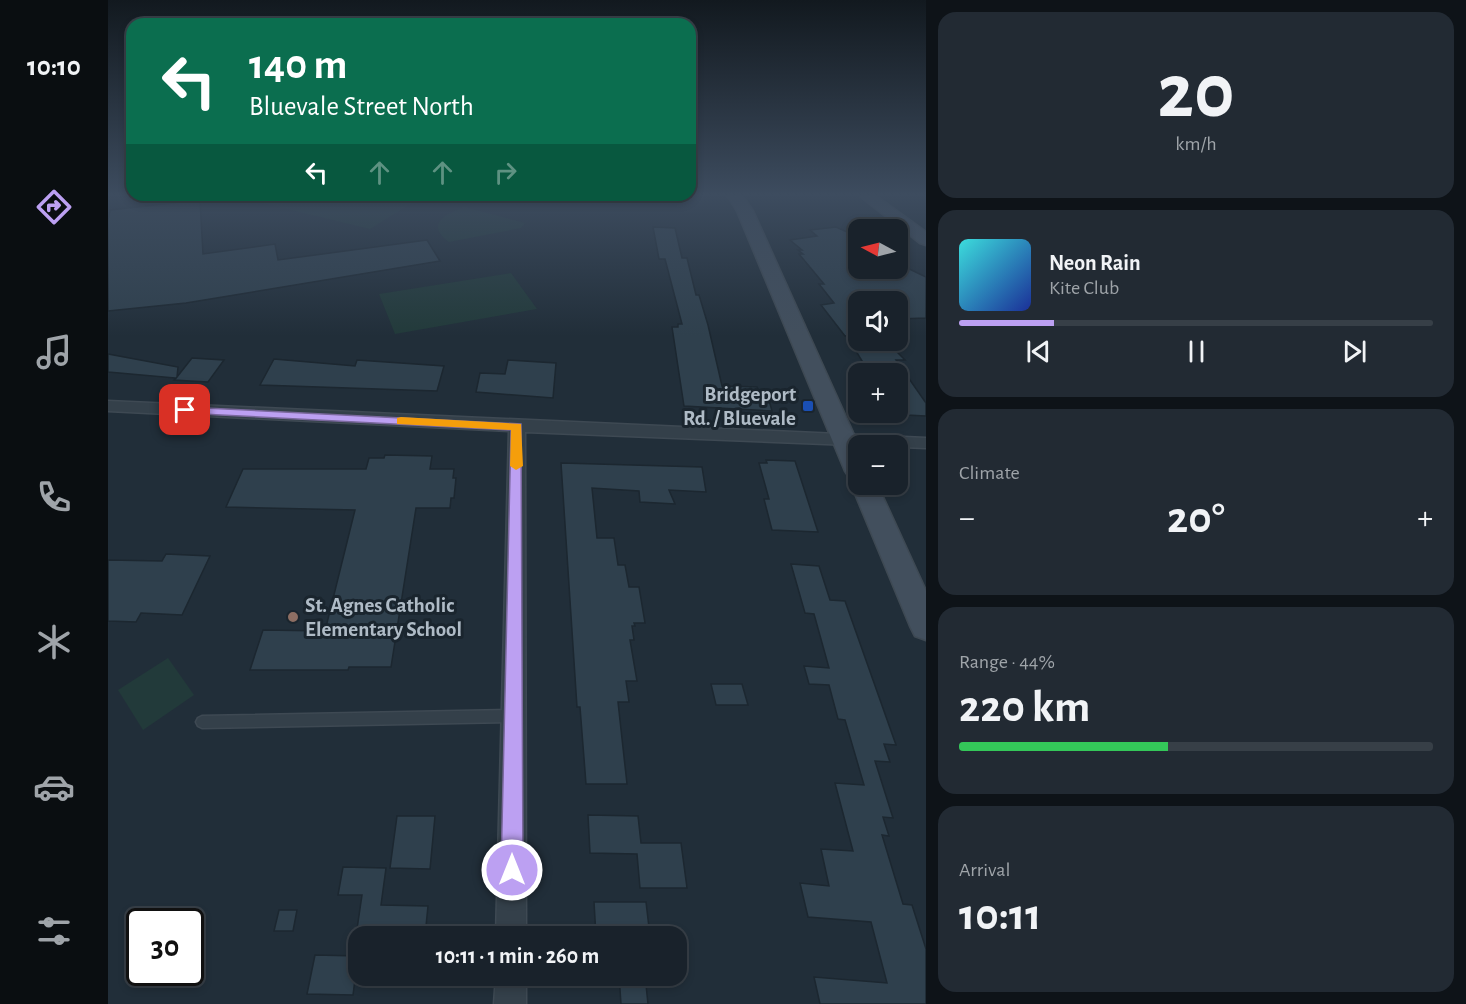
<!DOCTYPE html>
<meta charset="utf-8">
<style>
body{margin:0;font-family:"Alegreya Sans",sans-serif;background:#222a33;color:#f1f3f6;height:100vh;display:flex;flex-direction:column;font-size:22px;white-space:nowrap}
*{box-sizing:border-box;margin:0}
p{font-size:20px;color:#9fa4a9}
.icon{flex:none;width:33px;height:33px;fill:none;stroke:currentColor;stroke-width:2;stroke-linecap:round;stroke-linejoin:round}
.map{position:relative;flex:1;overflow:hidden}
.panel{display:flex;flex-direction:column;gap:12px;padding:12px;background:#0e1318;width:540px}
.panel>*{flex:none}
.hud{position:absolute;left:18px;top:18px;width:570px;height:183px;border-radius:18px;box-shadow:0 3px 9px #0003,0 0 0 2px #373f47;background:#0b6e4f;color:#fff;overflow:hidden}
.needle{width:39px;rotate:277deg}
.fabs{position:absolute;left:740px;top:219px;display:grid;gap:12px}
.fabs a{display:grid;place-items:center;width:60px;height:60px;border-radius:12px;background:#19222b;box-shadow:0 3px 9px #0003,0 0 0 2px #373f47;font-size:30px}
.speed{position:absolute;left:18px;top:908px;display:flex;gap:12px;font-size:30px;font-weight:700;text-align:center}
.speed>*{display:grid;place-content:center;width:78px;height:78px;border-radius:50%;background:#19222b;box-shadow:0 3px 9px #0003,0 0 0 2px #373f47;line-height:1}
.speed .limit{border:3px solid #111;border-radius:9px;background:#fff;color:#111}
.pin{position:absolute;display:grid;place-items:center;width:51px;height:51px;color:#fff;margin:-26px;border-radius:12px;box-shadow:0 3px 9px #0006}
.me{position:absolute;width:66px;margin:-33px;rotate:0deg;stroke-linejoin:round;filter:drop-shadow(0 0 4px #0008)}
.turn{display:flex;align-items:center;gap:21px;height:126px;padding:0 24px;font-size:27px}
.turn .icon{width:78px;height:78px;stroke-width:2.5}
.turn b{display:block;font-size:42px;line-height:51px}
.lanes{display:flex;align-items:center;height:57px;padding:0 24px;background:#0003;justify-content:center;gap:30px;direction:ltr}
.lanes .off{opacity:.35}
.big{font-size:45px;font-weight:700;line-height:1.1}
.panel .card{flex:1;display:flex;flex-direction:column;justify-content:center;gap:9px;min-width:0;padding:0 21px;border-radius:18px;background:#222a33}
.panel .dial{align-items:center;gap:0}
.dial b{font-size:78px;line-height:1}
.song{display:flex;align-items:center;gap:18px}
.cover{width:72px;height:72px;border-radius:9px;background:linear-gradient(135deg,hsl(180 70% 55%),hsl(230 70% 35%))}
.played{height:6px;border-radius:3px;background:linear-gradient(90deg,#bca0f2 20%,#373f47 20%)}
.keys{display:flex;justify-content:space-around;direction:ltr}
.heat{display:flex;justify-content:space-between;align-items:center;font-size:33px;direction:ltr}
.charge{height:9px;border-radius:4px;background:linear-gradient(90deg,#34c759 44%,#373f47 0)}
.trip{position:absolute;left:240px;top:926px;width:339px;height:60px;border-radius:18px;background:#19222b;box-shadow:0 3px 9px #0003,0 0 0 2px #373f47;font-weight:700;line-height:60px;text-align:center}
main{display:flex;flex:1;min-height:0}
.dock{display:flex;flex-direction:column;width:108px;justify-content:space-around;align-items:center;background:#0a0e11;color:#9fa4a9}
.dock .icon{width:42px;height:42px}
.dock .active{color:#bca0f2}
.dock b{font-size:27px;color:#f1f3f6}
.map>svg:first-child{display:block}
</style>
<main>
<nav class="dock">
<b>10:10</b>
<svg class="icon active" aria-label="directions" viewBox="0 0 24 24"><path d="M12 3l9 9-9 9-9-9zM9 14v-3h6M13 9l2 2-2 2"/></svg>
<svg class="icon" aria-label="music" viewBox="0 0 24 24"><path d="M9 18V5l10-2v13"/><circle cx="6" cy="18" r="3"/><circle cx="16" cy="16" r="3"/></svg>
<svg class="icon" aria-label="phone" viewBox="0 0 24 24"><path d="M5 4h4l2 5-3 2q2 4 5 5l2-3 5 2v4C11 20 4 13 5 4z"/></svg>
<svg class="icon" aria-label="climate" viewBox="0 0 24 24"><path d="M12 3v18M4 7l16 10M4 17L20 7"/></svg>
<svg class="icon" aria-label="car" viewBox="0 0 24 24"><path d="M5 17H2v-5l4-1 3-4h7l3 4 3 1v5h-3M9 17h6M6 11h13"/><circle cx="7" cy="17" r="2"/><circle cx="17" cy="17" r="2"/></svg>
<svg class="icon" aria-label="filters" viewBox="0 0 24 24"><path d="M4 7h16M4 17h16"/><circle cx="9" cy="7" r="2"/><circle cx="15" cy="17" r="2"/></svg>
</nav>
<div class="map">
<svg width="818" height="1004" viewBox="0 0 818 1004">
<rect width="100%" height="100%" fill="#212e39"/>
<g fill="#223a3a">
<polygon points="132,196 315,196 262,229 130,197"/>
<path d="M357,207L417,223L413,228L341,242C316,224 339,213 357,207Z"/>
<polygon points="403,273 429,309 287,334 271,294"/>
<polygon points="60,658 86,695 35,730 10,690"/>
</g>
<g fill="#2f404d" stroke="#1c2730" stroke-width="1.5">
<polygon points="92,200 95,254 167,244 170,260 319,240 332,261 78,303 0,311 0,220 2,210"/>
<polygon points="545,227 567,228 574,258 579,258 588,295 591,295 600,325 614,386 649,387 651,392 659,393 664,411 576,406 564,327 570,327 570,324 574,324 557,259 551,259"/>
<polygon points="728,227 750,237 750,268 789,268 789,263 818,277 818,318 789,319 789,296 750,298 750,335 737,336 713,305 726,303 711,284 716,284 691,254 695,254 690,250 694,250 682,240 709,236 702,230"/>
<polygon points="778,341 797,360 788,360 818,403 818,416 798,415 796,412 789,411 789,374 762,374 743,343"/>
<polygon points="0,354 70,367 69,377 84,358 116,360 100,382 82,381 66,380 68,378 0,372"/>
<polygon points="166,359 247,366 249,360 336,366 329,391 152,385"/>
<polygon points="400,360 448,363 445,398 368,392 372,373 397,374"/>
<polygon points="277,455 324,456 322,469 346,469 345,478 348,478 346,498 343,498 342,508 308,508 283,667 241,667 240,670 142,670 155,630 217,631 247,510 118,507 135,469 258,469 261,458 276,458"/>
<polygon points="658,460 687,461 710,532 664,530 656,499 661,499 651,463 659,463"/>
<polygon points="453,463 594,467 598,492 561,490 567,504 532,502 531,491 484,488 489,538 506,538 510,565 517,565 521,587 531,587 537,623 526,623 527,626 524,626 526,640 522,640 529,681 518,681 521,702 510,702 519,784 478,784 472,707 469,707"/>
<polygon points="58,554 102,556 74,615 33,613 28,622 0,621 0,560 54,561"/>
<polygon points="683,564 711,566 722,600 737,601 788,745 776,744 782,762 767,761 785,818 775,817 781,836 774,835 795,904 804,905 818,949 818,1004 712,1004 706,977 779,983 763,922 700,917 692,883 721,886 713,849 745,851 727,783 756,785 737,720 730,719 721,685 701,684 696,666 721,668 706,614 697,613"/>
<polygon points="603,684 634,684 640,705 608,705"/>
<polygon points="480,815 530,816 533,843 573,843 579,888 532,888 529,854 482,853"/>
<polygon points="289,816 327,816 322,869 282,868"/>
<polygon points="235,867 278,868 273,905 320,906 317,936 248,936 254,895 230,895"/>
<polygon points="486,902 538,902 542,936 488,936"/>
<polygon points="171,910 189,910 185,931 166,931"/>
<polygon points="207,955 250,956 245,995 199,994"/>
<polygon points="511,975 537,975 540,1004 513,1004"/>
</g>
<g fill="none" stroke-linecap="round" stroke-linejoin="round">
<g stroke="#3e4953" stroke-width="3">
<polygon id="service" points="406,710 410,712 412,716 410,720 406,722 94,728 90,726 88,722 90,718 94,716"/>
</g>
<g stroke="#3e4953" stroke-width="3">
<g id="minor">
<polygon points="0,401 818,438 818,448 417,432 418,936 388,936 401,431 0,411"/>
<polygon points="388,975 418,975 418,1004 386,1004"/>
</g>
</g>
<g stroke="#3e4953" stroke-width="3">
<g id="secondary">
<polygon points="620,196 634,196 645,211 751,446 750,484 769,484 818,591 818,640 807,636 802,626 743,484 746,479 741,477 737,471 629,211"/>
<polygon points="752,196 768,196 818,232 818,245 812,243"/>
</g>
</g>
<use href="#service" fill="#34404a" fill-rule="evenodd"/>
<use href="#minor" fill="#34404a" fill-rule="evenodd"/>
<use href="#secondary" fill="#424f5d" fill-rule="evenodd"/>
</g>
<linearGradient id="sky" x2="0" y2="1"><stop stop-color="#12191f"/><stop offset="0.58" stop-color="#3d4c5f"/><stop offset="1" stop-color="#3d4c5f" stop-opacity="0"/></linearGradient>
<rect width="818" height="336" fill="url(#sky)"/>
<polygon fill="#bca0f2" stroke="#7a689d" stroke-width="1.5" points="77,407 413,424 415,870 411,877 404,880 396,877 393,870 403,430 73,413 72,410"/>
<polygon fill="#f59e0b" points="293,417 413,424 415,466 408,470 402,466 403,430 289,424 289,418"/>
<rect fill="#1a4fb4" stroke="#1a252e" stroke-width="2" x="694" y="400" width="12" height="12" rx="3"/>
<circle fill="#8d6e63" stroke="#1a252e" stroke-width="2" cx="185" cy="617" r="6"/>
<g text-anchor="middle" dominant-baseline="central" stroke-width="6" stroke-linejoin="round" paint-order="stroke">
<g font-size="21" font-weight="bold" fill="#afbbc6" stroke="#1a252e" text-anchor="end">
<text x="688" y="394">Bridgeport<tspan x="688" dy="24">Rd. / Bluevale</tspan></text>
<text x="197" y="605" text-anchor="start">St. Agnes Catholic<tspan x="197" dy="24">Elementary School</tspan></text>
</g>
</g>
</svg>
<div class="fabs">
<a><svg class="needle" viewBox="-14 -14 28 28"><path d="M0-13l5 13h-10z" fill="#e53935"/><path d="M0 13l5-13h-10z" fill="#9fa4a9"/></svg></a>
<a><svg class="icon" aria-label="sound" viewBox="0 0 24 24"><path d="M4 9h4l5-4v14l-5-4H4zM17 9q2 3 0 6"/></svg></a>
<a>+</a>
<a>−</a>
</div>
<div class="speed"><div class="limit">30</div></div>
<div class="pin" style="left:77px;top:410px;background:#d93025"><svg class="icon" aria-label="arrive" viewBox="0 0 24 24"><path d="M6 21V4h12l-3 4 3 4H6"/></svg></div>
<svg class="me" style="left:404px;top:870px" viewBox="-20 -20 40 40"><circle r="17" fill="#bca0f2" stroke="#fff" stroke-width="3"/><path d="M0-11L8 9 0 5-8 9z" fill="#fff"/></svg>
<div class="trip">10:11 · 1 min · 260 m</div>
<div class="hud">
<div class="turn"><svg class="icon" aria-label="left" viewBox="0 0 24 24"><path d="M17 20v-9H6M10 6l-5 5 5 5"/></svg><div><b>140 m</b>Bluevale Street North</div></div>
<div class="lanes"><svg class="icon" aria-label="left" viewBox="0 0 24 24"><path d="M17 20v-9H6M10 6l-5 5 5 5"/></svg><svg class="icon off" aria-label="ahead" viewBox="0 0 24 24"><path d="M12 20V5M6 11l6-6 6 6"/></svg><svg class="icon off" aria-label="ahead" viewBox="0 0 24 24"><path d="M12 20V5M6 11l6-6 6 6"/></svg><svg class="icon off" aria-label="right" viewBox="0 0 24 24"><path d="M7 20v-9h11M14 6l5 5-5 5"/></svg></div>
</div>
</div>
<section class="panel">
<div class="card dial"><b>20</b><p>km/h</p></div>
<div class="card">
<div class="song"><i class="cover"></i><div><b>Neon Rain</b><p>Kite Club</p></div></div>
<div class="played"></div>
<div class="keys"><svg class="icon" aria-label="previous" viewBox="0 0 24 24"><path d="M18 5L8 12l10 7zM5 5v14"/></svg><svg class="icon" aria-label="pause" viewBox="0 0 24 24"><path d="M8 5v14M16 5v14"/></svg><svg class="icon" aria-label="next" viewBox="0 0 24 24"><path d="M6 5l10 7-10 7zM19 5v14"/></svg></div>
</div>
<div class="card"><p>Climate</p>
<div class="heat"><a>−</a><b class="big">20°</b><a>+</a></div>
</div>
<div class="card"><p>Range · 44%</p><b class="big">220 km</b><div class="charge"></div></div>
<div class="card"><p>Arrival</p><b class="big">10:11</b></div>
</section>
</main>
